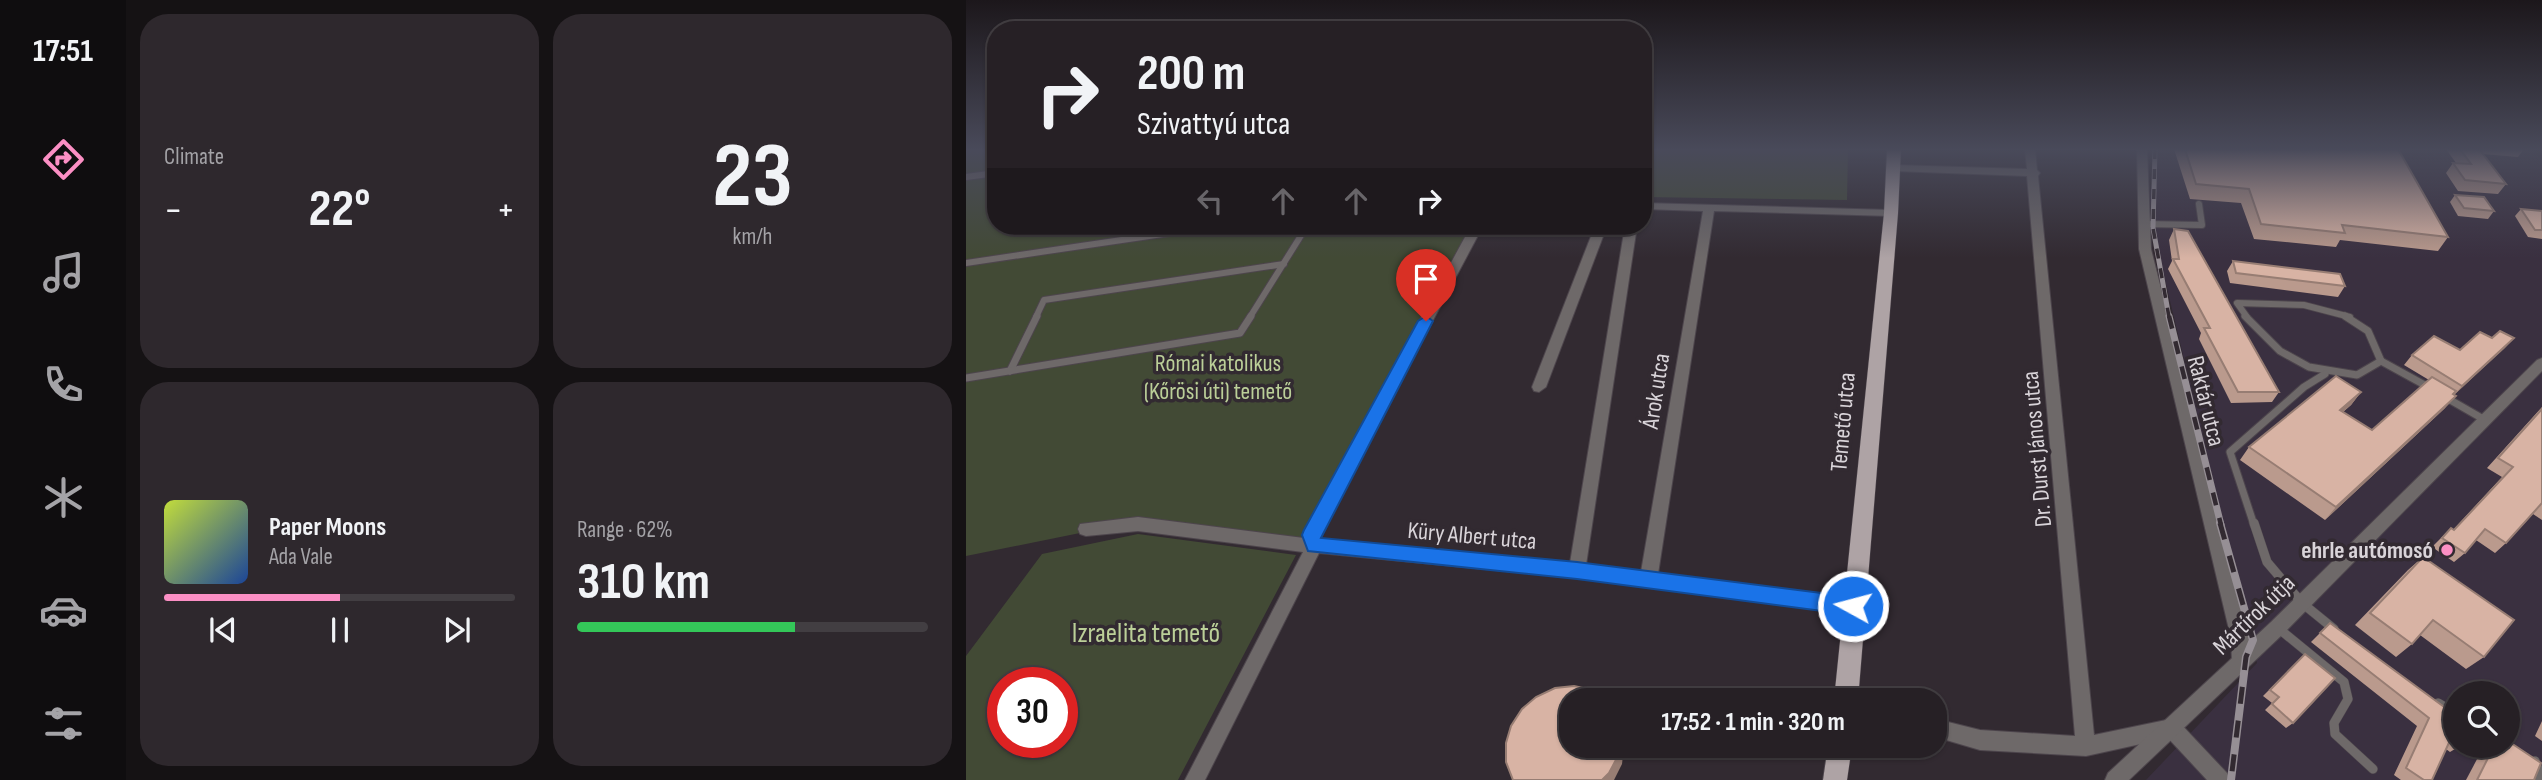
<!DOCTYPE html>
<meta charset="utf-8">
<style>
body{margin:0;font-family:"Sofia Sans Condensed",sans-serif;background:#2e282d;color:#f1f3f6;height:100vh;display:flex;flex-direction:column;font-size:26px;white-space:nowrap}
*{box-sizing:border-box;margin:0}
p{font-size:23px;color:#a4a3a7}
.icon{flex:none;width:38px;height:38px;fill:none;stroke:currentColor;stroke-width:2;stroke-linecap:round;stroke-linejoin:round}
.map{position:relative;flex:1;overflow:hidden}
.panel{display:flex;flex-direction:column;gap:14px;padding:14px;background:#151214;width:840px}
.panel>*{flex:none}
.guide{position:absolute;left:21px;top:21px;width:665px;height:214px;border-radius:28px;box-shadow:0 2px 5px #0004,0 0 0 2px #423e42;background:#262025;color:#f1f3f6;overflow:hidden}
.buttons{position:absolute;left:1477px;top:681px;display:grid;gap:14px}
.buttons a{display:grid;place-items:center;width:77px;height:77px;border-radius:50%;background:#262025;box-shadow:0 2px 5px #0004,0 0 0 2px #423e42;font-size:35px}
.speed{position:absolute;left:21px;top:667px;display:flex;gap:14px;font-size:35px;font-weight:700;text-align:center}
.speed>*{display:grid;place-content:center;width:91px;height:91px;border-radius:50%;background:#262025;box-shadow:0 2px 5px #0004,0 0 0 2px #423e42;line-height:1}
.speed .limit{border:10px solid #d22;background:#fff;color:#111}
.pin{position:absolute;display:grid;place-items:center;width:60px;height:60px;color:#fff;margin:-72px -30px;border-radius:50% 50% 50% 0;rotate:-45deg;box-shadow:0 0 7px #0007}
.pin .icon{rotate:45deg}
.me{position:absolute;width:77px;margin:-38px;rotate:277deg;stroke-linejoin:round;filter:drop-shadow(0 0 5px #0008)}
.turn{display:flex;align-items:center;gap:24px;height:147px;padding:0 35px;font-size:32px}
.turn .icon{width:91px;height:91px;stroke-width:2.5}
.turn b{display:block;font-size:49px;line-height:60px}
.lanes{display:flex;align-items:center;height:66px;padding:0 35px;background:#0003;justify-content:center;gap:35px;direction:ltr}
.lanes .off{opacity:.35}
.big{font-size:52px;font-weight:700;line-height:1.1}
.panel .card{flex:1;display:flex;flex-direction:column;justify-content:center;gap:10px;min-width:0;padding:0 24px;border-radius:28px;background:#2e282d}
.panel .dial{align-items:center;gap:0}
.dial b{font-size:91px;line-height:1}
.song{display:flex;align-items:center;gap:21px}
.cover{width:84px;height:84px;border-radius:10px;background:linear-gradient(135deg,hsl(70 70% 55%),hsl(220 70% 35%))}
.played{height:7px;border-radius:4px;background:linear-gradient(90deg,#fb8fc4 50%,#423e42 50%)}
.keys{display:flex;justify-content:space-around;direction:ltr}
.heat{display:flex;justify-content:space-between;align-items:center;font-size:38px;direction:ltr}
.charge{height:10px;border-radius:5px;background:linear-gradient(90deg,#34c759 62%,#423e42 0)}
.panel .tiles{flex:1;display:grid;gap:14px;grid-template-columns:repeat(2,1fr)}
.trip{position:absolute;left:593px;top:688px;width:388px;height:70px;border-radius:28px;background:#262025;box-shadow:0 2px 5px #0004,0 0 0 2px #423e42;font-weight:700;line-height:70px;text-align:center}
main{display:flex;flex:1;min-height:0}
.dock{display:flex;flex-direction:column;width:126px;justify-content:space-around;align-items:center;background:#0f0d0f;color:#a4a3a7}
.dock .icon{width:49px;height:49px}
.dock .current{color:#fb8fc4}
.dock b{font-size:32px;color:#f1f3f6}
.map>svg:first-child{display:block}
</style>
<main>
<nav class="dock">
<b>17:51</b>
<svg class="icon current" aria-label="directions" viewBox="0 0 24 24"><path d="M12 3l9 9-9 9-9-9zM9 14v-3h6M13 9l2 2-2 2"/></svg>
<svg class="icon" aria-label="music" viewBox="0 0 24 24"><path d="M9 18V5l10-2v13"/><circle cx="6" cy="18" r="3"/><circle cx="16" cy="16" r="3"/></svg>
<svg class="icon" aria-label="phone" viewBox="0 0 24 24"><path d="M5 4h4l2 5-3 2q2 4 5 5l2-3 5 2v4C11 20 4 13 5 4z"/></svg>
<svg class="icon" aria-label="climate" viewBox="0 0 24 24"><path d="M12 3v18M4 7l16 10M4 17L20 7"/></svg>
<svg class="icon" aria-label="car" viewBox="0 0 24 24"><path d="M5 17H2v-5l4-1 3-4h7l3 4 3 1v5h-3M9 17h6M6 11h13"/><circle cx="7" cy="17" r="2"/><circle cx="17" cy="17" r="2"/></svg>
<svg class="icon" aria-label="filters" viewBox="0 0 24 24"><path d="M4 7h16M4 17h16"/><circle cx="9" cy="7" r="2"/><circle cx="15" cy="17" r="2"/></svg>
</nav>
<section class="panel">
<div class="tiles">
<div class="card"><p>Climate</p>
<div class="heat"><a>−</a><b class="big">22°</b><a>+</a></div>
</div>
<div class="card dial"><b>23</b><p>km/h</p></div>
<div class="card">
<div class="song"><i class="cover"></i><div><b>Paper Moons</b><p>Ada Vale</p></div></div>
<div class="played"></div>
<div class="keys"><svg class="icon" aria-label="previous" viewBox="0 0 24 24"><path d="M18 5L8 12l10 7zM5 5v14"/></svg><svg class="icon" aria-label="pause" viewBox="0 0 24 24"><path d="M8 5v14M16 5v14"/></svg><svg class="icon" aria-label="next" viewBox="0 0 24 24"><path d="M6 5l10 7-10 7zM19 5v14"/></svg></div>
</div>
<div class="card"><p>Range · 62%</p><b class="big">310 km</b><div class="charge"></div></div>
</div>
</section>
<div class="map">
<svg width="1576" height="780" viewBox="0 0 1576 780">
<rect width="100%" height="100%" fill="#322a31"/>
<path fill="#3a3040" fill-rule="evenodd" d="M1193,149H1566L1576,160V780H1180L1291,663L1193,255L1183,198ZM1489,693H1542V746H1489Z"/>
<g fill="#424a35" fill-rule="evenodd">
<polygon points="0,149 30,149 30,226 506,226 338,538 173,521 0,556"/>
<polygon points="677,149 882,149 881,200 677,197"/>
<path d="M172,534L330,555L212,780H0V656L76,554ZM96,682V742H37V682Z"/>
</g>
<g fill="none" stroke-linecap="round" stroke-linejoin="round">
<g stroke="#4d454c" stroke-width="8">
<g id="service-far2">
<polyline points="0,177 30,173"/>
<polyline points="1178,224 1236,225 1233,204"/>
<polyline points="0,263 251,226"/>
<polyline points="70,317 78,300 318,264"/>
<polyline points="284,317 341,226"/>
<polyline points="1281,317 1271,303 1338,305 1384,317"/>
</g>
</g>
<g stroke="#4d454c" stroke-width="9">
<g id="service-far1">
<polyline points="1279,316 1314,351 1343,367 1391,375 1415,361"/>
<polyline points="1379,316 1402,331 1415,361"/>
<polyline points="1415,361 1466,389"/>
<polyline points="44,371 71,316"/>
<polyline points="0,378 274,333 285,316"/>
<polyline points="1479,397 1519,420"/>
<polyline points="1288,525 1264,452 1338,387 1359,374"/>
</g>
</g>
<g stroke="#4d454c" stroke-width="10">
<g id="service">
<polyline points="1288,523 1301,562 1336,603 1368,629"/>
<polyline points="1312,628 1378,682 1382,699 1368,723 1369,734 1407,769"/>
<polyline points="1472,703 1489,713"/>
<polyline points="1569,761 1575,776 1573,780"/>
</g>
</g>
<g stroke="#4d454c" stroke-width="2">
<g id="minor">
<polygon points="1059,149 1069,149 1071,170 1074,173 1072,176 1128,735 1205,719 1212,721 1261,773 1264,780 1241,780 1202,738 1120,756 1014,750 970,737 970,719 1014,730 1109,736 1061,176 928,171 923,168 928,165 1061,169"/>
<polygon points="1171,149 1181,149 1185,249 1283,638 1284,662 1281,668 1275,671 1269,668 1266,662 1265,638 1173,249"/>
<polygon points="677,203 925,210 931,213 925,216 748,211 692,574 887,598 893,600 896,606 893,612 887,614 611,578 353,553 239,780 219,780 337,552 172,531 120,536 114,534 112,529 114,524 172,517 338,538 339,530 505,226 517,226 353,535 354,540 604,563 659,226 671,226 620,565 675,572 737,211 677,209"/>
<polygon points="629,226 641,226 580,387 573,392 568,391 566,387"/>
</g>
</g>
<g stroke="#4d454c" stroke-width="2">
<polygon id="tertiary" points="1576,358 1576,371 1317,634 1163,780 1139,780 1142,773 1305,622 1571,360"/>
</g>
<g stroke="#4d454c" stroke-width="1">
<g id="primary">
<polygon points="921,149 935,149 932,213 892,700 868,700 918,213"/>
<polygon points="862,746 886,746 881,780 857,780"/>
</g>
</g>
<use href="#service-far2" stroke="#6e6969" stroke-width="6"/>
<use href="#service-far1" stroke="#6e6969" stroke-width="7"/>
<use href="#service" stroke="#6e6969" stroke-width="9"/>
<use href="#minor" fill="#6e6969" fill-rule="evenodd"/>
<use href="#tertiary" fill="#6e6969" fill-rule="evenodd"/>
<use href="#primary" fill="#aea3a5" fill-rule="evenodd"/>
<g stroke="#968f95" stroke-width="5">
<polyline id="rail-far2" points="1189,149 1187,228 1203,317"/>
</g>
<g stroke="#968f95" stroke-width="7">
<polyline id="rail-far1" points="1203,316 1255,525"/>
</g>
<g stroke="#968f95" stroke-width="8">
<polyline id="rail" points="1254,523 1287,640 1280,657 1265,780"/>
</g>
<use href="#rail-far2" stroke="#322a31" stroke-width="3.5" stroke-dasharray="10" stroke-linecap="butt"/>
<use href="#rail-far1" stroke="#322a31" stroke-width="4.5" stroke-dasharray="13" stroke-linecap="butt"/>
<use href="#rail" stroke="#322a31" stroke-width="5" stroke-dasharray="17" stroke-linecap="butt"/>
</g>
<g fill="#ba9a8d">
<polygon points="1208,149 1432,149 1482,237 1472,251 1374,240 1370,247 1288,239 1275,203 1224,199"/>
<polygon points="1480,149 1558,149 1552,157 1517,154 1540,184 1532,194 1492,191 1480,173 1487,163 1490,163"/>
<polygon points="1489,195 1528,211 1522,219 1492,216 1484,202"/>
<polygon points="1555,209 1576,211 1576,239 1562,237 1549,216"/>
<polygon points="1208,229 1313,392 1306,402 1265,403 1233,339 1235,333 1202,269 1206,261 1203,240"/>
<polygon points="1267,261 1379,286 1372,297 1264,283 1261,271"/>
<polygon points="1526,338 1548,338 1488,395 1490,396 1478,409 1359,520 1274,460 1283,447 1395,392 1385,405 1377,412 1406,430 1463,380 1438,365 1446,355 1494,350"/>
<polygon points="1576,407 1576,520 1567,514 1540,543 1529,553 1510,540 1499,553 1488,562 1466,547 1485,528 1487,530 1536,477 1521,468"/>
<polygon points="1457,557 1518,657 1500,669 1454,635 1446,644 1430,657 1389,625 1442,570"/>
<polygon points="1364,623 1489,715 1489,746 1494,746 1484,752 1480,749 1466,780 1435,780 1428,775 1451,726 1345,642"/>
<polygon points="1339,654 1327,723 1320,728 1299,710 1306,703 1297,696"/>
<polygon points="1576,721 1576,741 1569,736"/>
<polygon points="1518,746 1542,746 1568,780 1500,780"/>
</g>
<g fill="#977d73">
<polygon points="1548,338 1539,348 1488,395 1496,386"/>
<polygon points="1395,392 1385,405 1364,423 1374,410"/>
<polygon points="1490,396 1478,409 1359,520 1370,507"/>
<polygon points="654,746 658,746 656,764 648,780 636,780"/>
</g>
<g fill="#d8b3a4" stroke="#977d73" stroke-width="2">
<polygon points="1219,149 1432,149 1482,237 1376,225 1379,233 1295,224 1283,189 1230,184"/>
<polygon points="1494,149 1513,149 1540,184 1499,180 1487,163 1505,164"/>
<polygon points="1489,195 1518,197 1528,211 1498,208"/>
<polygon points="1555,209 1576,211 1576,230 1569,230"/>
<polygon points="1208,229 1222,231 1313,392 1272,392 1238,328 1244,328 1207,259 1213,259"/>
<polygon points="1267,261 1374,274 1379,286 1270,273"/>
<polygon points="1534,331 1548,338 1496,386 1446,355 1468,336 1494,350 1514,332 1526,338"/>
<polygon points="1370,376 1395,392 1374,410 1406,430 1466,377 1490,391 1487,394 1490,396 1370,507 1283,447"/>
<polygon points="1576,409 1576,503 1540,543 1519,529 1499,553 1476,538 1485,528 1488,530 1547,467 1532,458"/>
<polygon points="1457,557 1548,620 1518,657 1467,620 1446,644 1404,613"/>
<polygon points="1364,623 1489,715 1489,739 1486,736 1466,780 1458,780 1440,768 1463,718 1354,633"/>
<polygon points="1339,654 1369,678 1327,723 1306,704 1313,697 1304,690"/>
<polygon points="608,686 626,690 641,700 606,700 606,746 654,746 653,754 643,773 636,780 547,780 540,762 540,743 545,726 556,709 570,697 589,688"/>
<polygon points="1542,741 1575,763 1568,780 1511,780 1528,746 1542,746"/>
</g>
<linearGradient id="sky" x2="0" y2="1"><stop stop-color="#1c171b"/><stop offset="0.58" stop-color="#494a5a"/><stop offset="1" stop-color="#494a5a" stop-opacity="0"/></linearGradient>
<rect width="1576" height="258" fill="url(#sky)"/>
<polygon fill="#1a73e8" stroke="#114b97" stroke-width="2" points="460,316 467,321 355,538 611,562 887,597 894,600 897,606 894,613 887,615 611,579 342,551 336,535 338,530 452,321"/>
<circle fill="#fb8fc4" stroke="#322a31" stroke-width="2.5" cx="1481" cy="550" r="7"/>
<g text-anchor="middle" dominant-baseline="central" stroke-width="7" stroke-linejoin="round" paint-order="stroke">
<g font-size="24" fill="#bbcf98" stroke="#322a31">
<text x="252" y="363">Római katolikus<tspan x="252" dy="28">(Kőrösi úti) temető</tspan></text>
</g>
<g font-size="24" fill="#d9d4d9" stroke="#322a31">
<text transform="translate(690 391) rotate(-81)">Árok utca</text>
<text transform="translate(1240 401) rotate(76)">Raktár utca</text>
<text transform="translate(877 422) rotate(-85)">Temető utca</text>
<text transform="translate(1071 449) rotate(-95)">Dr. Durst János utca</text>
<text transform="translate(506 536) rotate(5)">Küry Albert utca</text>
<text transform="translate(1288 615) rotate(-44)">Mártírok útja</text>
</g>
<g font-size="24" font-weight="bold" fill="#d9d4d9" stroke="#322a31" text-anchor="end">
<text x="1467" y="550">ehrle autómosó</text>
</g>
<g font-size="28" fill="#bbcf98" stroke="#322a31">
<text x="180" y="633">Izraelita temető</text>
</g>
</g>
</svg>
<div class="buttons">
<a><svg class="icon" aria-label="search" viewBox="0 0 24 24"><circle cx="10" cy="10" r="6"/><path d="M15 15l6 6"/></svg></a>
</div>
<div class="speed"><div class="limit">30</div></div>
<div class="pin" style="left:460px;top:321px;background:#d93025"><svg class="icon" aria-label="arrive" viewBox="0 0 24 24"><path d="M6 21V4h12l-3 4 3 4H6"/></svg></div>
<svg class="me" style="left:887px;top:606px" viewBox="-20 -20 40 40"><circle r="17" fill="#1a73e8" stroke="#fff" stroke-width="3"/><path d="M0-11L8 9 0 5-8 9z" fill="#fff"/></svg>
<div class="trip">17:52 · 1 min · 320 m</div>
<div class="guide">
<div class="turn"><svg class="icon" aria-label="right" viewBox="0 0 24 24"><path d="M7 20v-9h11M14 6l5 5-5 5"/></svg><div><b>200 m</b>Szivattyú utca</div></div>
<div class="lanes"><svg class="icon off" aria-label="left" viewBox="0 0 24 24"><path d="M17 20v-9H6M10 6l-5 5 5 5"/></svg><svg class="icon off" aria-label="ahead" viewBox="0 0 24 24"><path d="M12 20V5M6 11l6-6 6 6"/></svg><svg class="icon off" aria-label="ahead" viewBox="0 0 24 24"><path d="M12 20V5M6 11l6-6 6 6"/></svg><svg class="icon" aria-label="right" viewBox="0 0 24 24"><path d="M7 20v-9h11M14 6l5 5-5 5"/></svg></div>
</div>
</div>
</main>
